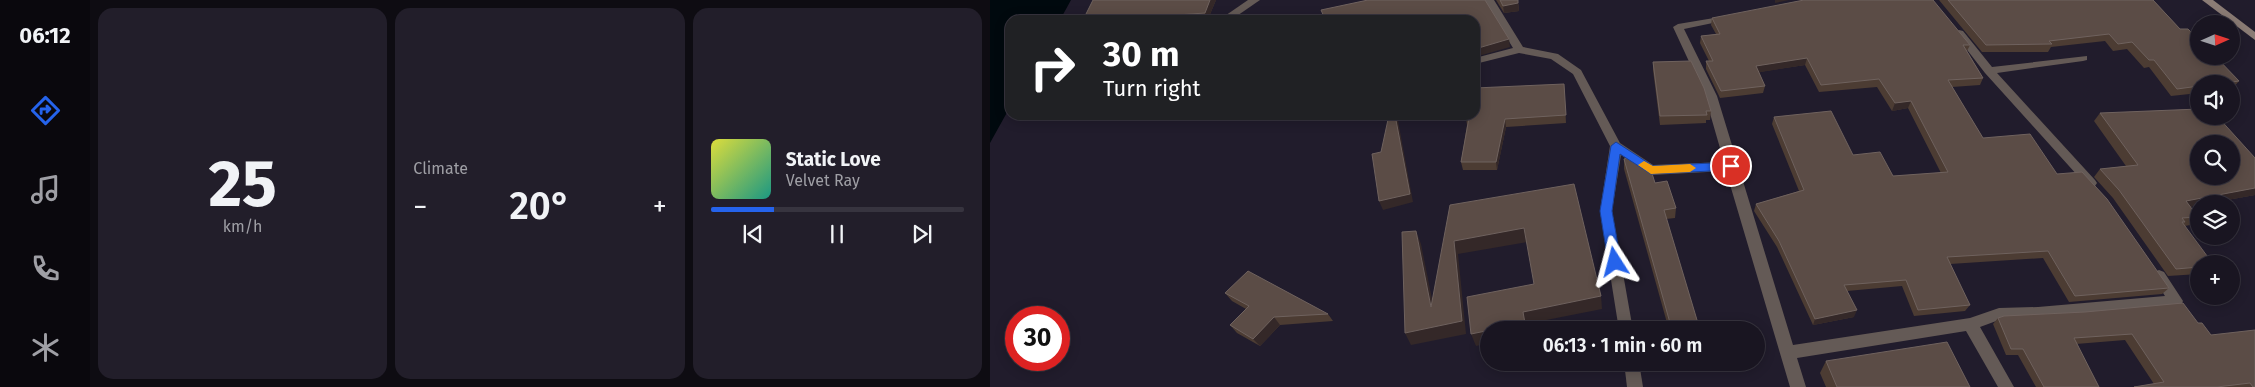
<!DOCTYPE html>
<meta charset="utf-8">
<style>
body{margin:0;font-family:"Fira Sans",sans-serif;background:#221e2a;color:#f1f3f6;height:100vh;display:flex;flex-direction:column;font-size:19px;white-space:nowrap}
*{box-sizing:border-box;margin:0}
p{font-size:16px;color:#9f9fa5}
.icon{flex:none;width:28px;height:28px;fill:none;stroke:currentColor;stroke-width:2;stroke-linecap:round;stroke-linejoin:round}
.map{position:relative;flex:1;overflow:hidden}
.panel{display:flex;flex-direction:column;gap:8px;padding:8px;background:#0e0c12;width:900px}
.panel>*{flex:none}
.guide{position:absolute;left:15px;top:15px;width:475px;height:105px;border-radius:15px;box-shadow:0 2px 12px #0003,0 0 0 1px #37343f;background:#202124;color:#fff;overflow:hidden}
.needle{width:32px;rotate:87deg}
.tools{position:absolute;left:1200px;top:15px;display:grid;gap:10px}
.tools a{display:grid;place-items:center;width:50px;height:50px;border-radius:50%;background:#191521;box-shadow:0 2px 12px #0003,0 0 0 1px #37343f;font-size:25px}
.speed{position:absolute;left:15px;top:306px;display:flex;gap:10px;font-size:25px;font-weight:700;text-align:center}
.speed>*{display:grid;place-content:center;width:65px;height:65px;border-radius:50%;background:#191521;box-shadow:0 2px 12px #0003,0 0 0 1px #37343f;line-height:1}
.speed .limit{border:8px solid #d22;background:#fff;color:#111}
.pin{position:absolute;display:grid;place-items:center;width:42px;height:42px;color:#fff;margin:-21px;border:2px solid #fff;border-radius:50%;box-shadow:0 1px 5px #0007}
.me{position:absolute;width:55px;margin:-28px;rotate:351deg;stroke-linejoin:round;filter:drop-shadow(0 0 4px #0008)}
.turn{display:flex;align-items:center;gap:18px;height:105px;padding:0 15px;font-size:22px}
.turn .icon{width:65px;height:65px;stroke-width:2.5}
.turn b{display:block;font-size:35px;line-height:42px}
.big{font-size:38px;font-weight:600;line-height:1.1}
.panel .tile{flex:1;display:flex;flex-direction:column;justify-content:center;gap:8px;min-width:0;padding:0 18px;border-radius:15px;background:#221e2a}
.panel .dial{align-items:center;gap:0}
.dial b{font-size:65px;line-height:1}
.song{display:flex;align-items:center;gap:15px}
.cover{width:60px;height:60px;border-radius:8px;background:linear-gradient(135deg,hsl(60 70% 55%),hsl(170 70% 35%))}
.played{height:5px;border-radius:2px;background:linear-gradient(90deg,#2563eb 25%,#37343f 25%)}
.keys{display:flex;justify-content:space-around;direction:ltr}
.heat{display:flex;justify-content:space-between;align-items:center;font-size:28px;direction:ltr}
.panel .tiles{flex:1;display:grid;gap:8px;grid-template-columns:repeat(3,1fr)}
.trip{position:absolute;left:490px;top:321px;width:285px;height:50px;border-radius:25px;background:#191521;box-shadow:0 2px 12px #0003,0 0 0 1px #37343f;font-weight:600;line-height:50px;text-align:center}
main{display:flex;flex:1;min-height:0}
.dock{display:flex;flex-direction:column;width:90px;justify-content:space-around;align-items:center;background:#0a080d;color:#9f9fa5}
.dock .icon{width:35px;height:35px}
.dock .selected{color:#2563eb}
.dock b{font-size:22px;color:#f1f3f6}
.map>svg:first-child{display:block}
</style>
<main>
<nav class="dock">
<b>06:12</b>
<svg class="icon selected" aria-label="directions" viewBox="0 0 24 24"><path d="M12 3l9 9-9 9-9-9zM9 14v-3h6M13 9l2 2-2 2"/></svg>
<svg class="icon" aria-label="music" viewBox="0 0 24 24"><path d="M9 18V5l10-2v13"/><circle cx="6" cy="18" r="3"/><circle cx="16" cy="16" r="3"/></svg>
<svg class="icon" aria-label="phone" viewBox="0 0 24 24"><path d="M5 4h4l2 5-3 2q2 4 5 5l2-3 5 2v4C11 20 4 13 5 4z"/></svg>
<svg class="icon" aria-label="climate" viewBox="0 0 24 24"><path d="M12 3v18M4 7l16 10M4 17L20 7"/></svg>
</nav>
<section class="panel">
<div class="tiles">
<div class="tile dial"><b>25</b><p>km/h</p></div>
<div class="tile"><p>Climate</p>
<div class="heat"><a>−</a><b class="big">20°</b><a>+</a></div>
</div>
<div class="tile">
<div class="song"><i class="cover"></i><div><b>Static Love</b><p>Velvet Ray</p></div></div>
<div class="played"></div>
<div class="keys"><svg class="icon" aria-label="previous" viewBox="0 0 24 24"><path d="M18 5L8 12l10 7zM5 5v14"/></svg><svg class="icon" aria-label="pause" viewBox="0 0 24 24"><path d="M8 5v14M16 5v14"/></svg><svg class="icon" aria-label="next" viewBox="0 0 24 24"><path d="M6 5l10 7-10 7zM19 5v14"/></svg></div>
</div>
</div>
</section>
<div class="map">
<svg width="1265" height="387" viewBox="0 0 1265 387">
<rect width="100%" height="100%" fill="#211c2c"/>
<polygon fill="#00090e" points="0,0 81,0 70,20 20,20 20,107 0,143"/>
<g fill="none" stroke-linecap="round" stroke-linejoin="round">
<g fill="#645a56" fill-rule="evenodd">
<polygon points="258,0 270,0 241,20 229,20"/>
<polygon points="494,0 504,0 533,47 568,54 591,70 630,143 663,165 734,162 715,96 683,27 688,24 742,15 742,19 694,29 727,96 803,345 980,318 1009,308 1048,307 1175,296 1162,276 1164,272 1169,270 1174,272 1193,301 1191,305 1186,307 1048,319 1009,320 990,327 1024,387 1008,387 976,331 807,358 816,387 800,387 736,171 661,175 631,155 622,211 643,330 629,330 610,211 620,146 583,74 561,59 529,53 485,64 485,58 523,48"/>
<polygon points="969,30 973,31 1002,67 1097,56 1097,60 1093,61 1007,73 1105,180 1107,183 1105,186 1097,186 995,73 964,33"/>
<polygon points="634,362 649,362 653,387 637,387"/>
</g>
<polygon fill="#8b7c75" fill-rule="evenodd" points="1212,0 1223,0 1265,32 1265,40"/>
</g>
<g fill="#4c3c33">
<polygon points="226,0 218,19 208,20 93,20"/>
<polygon points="506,0 528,0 529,11 514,13"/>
<polygon points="949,0 1163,0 1190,29 1249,81 1243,88 1241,89 1241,84 1209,84 1209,93 1181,96 1159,67 1154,68 1137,49 1123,51 1115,41 1061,47 1058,52 992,52"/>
<polygon points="722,18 980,45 977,51 993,78 990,85 962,87 993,138 1067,174 1179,288 1172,294 1079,302 1053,258 960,264 980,305 975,311 924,316 912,286 857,291 864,317 823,325 787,247 764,211 766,204 809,191 782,124 784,117 863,155 903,176 951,173 918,108 902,111 887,87 829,92 815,65 769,72 775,86 773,93 730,98 716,69 716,61 719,61 710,43 711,36 726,34 721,25"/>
<polygon points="663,62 721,111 720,120 716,120 716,123 670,125 663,70"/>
<polygon points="574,84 576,123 516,127 507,170 473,170 471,162 477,125 476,118"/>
<polygon points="1110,113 1265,158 1265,195 1215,204 1209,204 1200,207 1208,217 1200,225 1195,226 1209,264 1209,274 1178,276 1123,198 1104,177 1110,169 1136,166 1104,121"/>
<polygon points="634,159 665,183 686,208 685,218 676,219 710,330 679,330 634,169"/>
<polygon points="235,293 338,314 343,321 290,325 270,346 247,333 240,325 256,309 242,301"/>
<polygon points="1008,318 1208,323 1221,335 1265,387 1144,387 1164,384 1135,340 1086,344 1109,387 1046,387 1028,355 1016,355 1003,324"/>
<polygon points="836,361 980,387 836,387 830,373"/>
</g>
<g fill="#342828">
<polygon points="220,0 226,0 218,19 215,13"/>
<polygon points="785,0 799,0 785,3"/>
<polygon points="528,3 529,11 514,13 513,6"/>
<polygon points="519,39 520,47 485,57 485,49"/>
<polygon points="817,58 815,65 765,73 766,66"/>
<polygon points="921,101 918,108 902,111 905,103"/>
<polygon points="405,115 407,115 423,202 393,210 389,201"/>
<polygon points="515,119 516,127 507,170 506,162"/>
<polygon points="1265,188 1265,195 1215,204 1209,204 1209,205 1188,209 1196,201"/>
<polygon points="534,228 537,242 468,254 476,334 421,345 415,333 472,321 464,241"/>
<polygon points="426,231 431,244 446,319 441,307"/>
<polygon points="611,296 612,309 536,324 537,330 500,330 533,312"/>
<polygon points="867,310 864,317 823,325 825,319"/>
<polygon points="284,317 290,325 270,346 263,339"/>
<polygon points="499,330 499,343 486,346 481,334"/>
</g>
<g fill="#5b4c46" stroke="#6f625e" fill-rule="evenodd">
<polygon points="103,0 220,0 215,13 173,16 171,20 93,20"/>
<polygon points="378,0 495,0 519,39 485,49 485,20 331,20 335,19 331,10"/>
<polygon points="510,0 528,0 528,3 513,6"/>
<polygon points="814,0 943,0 980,45 973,45 993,78 958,80 993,138 1040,134 1067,174 1092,172 1117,199 1179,288 1085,296 1058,251 957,257 980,305 928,310 916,280 854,285 867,310 825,319 789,241 766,204 814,190 784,117 841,111 863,155 890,152 903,176 958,172 921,101 905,103 889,79 831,85 817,58 766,66 775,86 731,91 716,61 723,61 711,36 730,34 722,18"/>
<polygon points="958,0 1163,0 1190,29 1198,29 1209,40 1209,56 1225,56 1249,81 1229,84 1209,84 1209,86 1187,89 1164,60 1159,60 1142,42 1128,44 1119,34 1059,41 1062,44 996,45"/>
<polygon points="701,61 714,88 721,111 716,111 717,115 670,116 663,62"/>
<polygon points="574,84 576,115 515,119 506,162 471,162 479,118 476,118 476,115 485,115 485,88"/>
<path d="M1209,109V116H1227L1265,158V188L1196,201L1208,217L1192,218L1195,222H1192L1223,264H1209V267L1186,269L1129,190L1110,169L1148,165L1110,113ZM1209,144H1241V176H1209Z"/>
<polygon points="399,115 405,115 420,194 389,201 382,154 391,152"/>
<polygon points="644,156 660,167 665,183 677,181 686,208 674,210 710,330 682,330 634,159"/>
<polygon points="584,184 611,296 533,312 535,323 481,334 477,297 544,284 534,228 464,241 472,321 415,333 412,232 426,231 441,307 460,205"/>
<polygon points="258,271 338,314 284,317 263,339 240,325 259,306 235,293"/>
<polygon points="1193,303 1208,323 1212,323 1221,335 1265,330 1265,387 1263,387 1260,383 1227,387 1144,387 1174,382 1142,334 1084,338 1109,387 1054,387 1033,349 1021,349 1008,318 1014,316 1095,312"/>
<polygon points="957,342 980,387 847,387 836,361"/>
</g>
<polygon fill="#2563eb" stroke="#184099" points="626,142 663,166 741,162 746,166 741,170 661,174 630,154 622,211 631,262 629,266 620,266 618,262 610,211 621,146"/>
<polygon fill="#f59e0b" points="654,161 663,166 700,164 706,168 700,172 661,174 648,165"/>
</svg>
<div class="tools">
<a><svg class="needle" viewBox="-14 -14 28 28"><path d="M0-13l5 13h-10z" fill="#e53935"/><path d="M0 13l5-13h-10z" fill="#9f9fa5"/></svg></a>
<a><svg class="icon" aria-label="sound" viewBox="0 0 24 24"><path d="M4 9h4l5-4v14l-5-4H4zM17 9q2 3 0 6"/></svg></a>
<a><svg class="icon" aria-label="search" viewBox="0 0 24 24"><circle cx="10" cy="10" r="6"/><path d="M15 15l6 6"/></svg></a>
<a><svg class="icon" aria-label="layers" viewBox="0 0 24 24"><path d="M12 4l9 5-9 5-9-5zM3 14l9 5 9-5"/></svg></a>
<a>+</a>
</div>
<div class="speed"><div class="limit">30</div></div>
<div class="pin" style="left:741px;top:166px;background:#d93025"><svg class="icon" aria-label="arrive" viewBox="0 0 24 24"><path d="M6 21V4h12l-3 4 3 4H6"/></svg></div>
<svg class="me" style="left:625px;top:262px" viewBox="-20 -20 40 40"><path d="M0-17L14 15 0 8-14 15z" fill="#2563eb" stroke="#fff" stroke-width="4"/></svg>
<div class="trip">06:13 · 1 min · 60 m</div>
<div class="guide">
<div class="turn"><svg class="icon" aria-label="right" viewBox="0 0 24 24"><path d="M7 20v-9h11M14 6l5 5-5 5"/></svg><div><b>30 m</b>Turn right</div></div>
</div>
</div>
</main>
